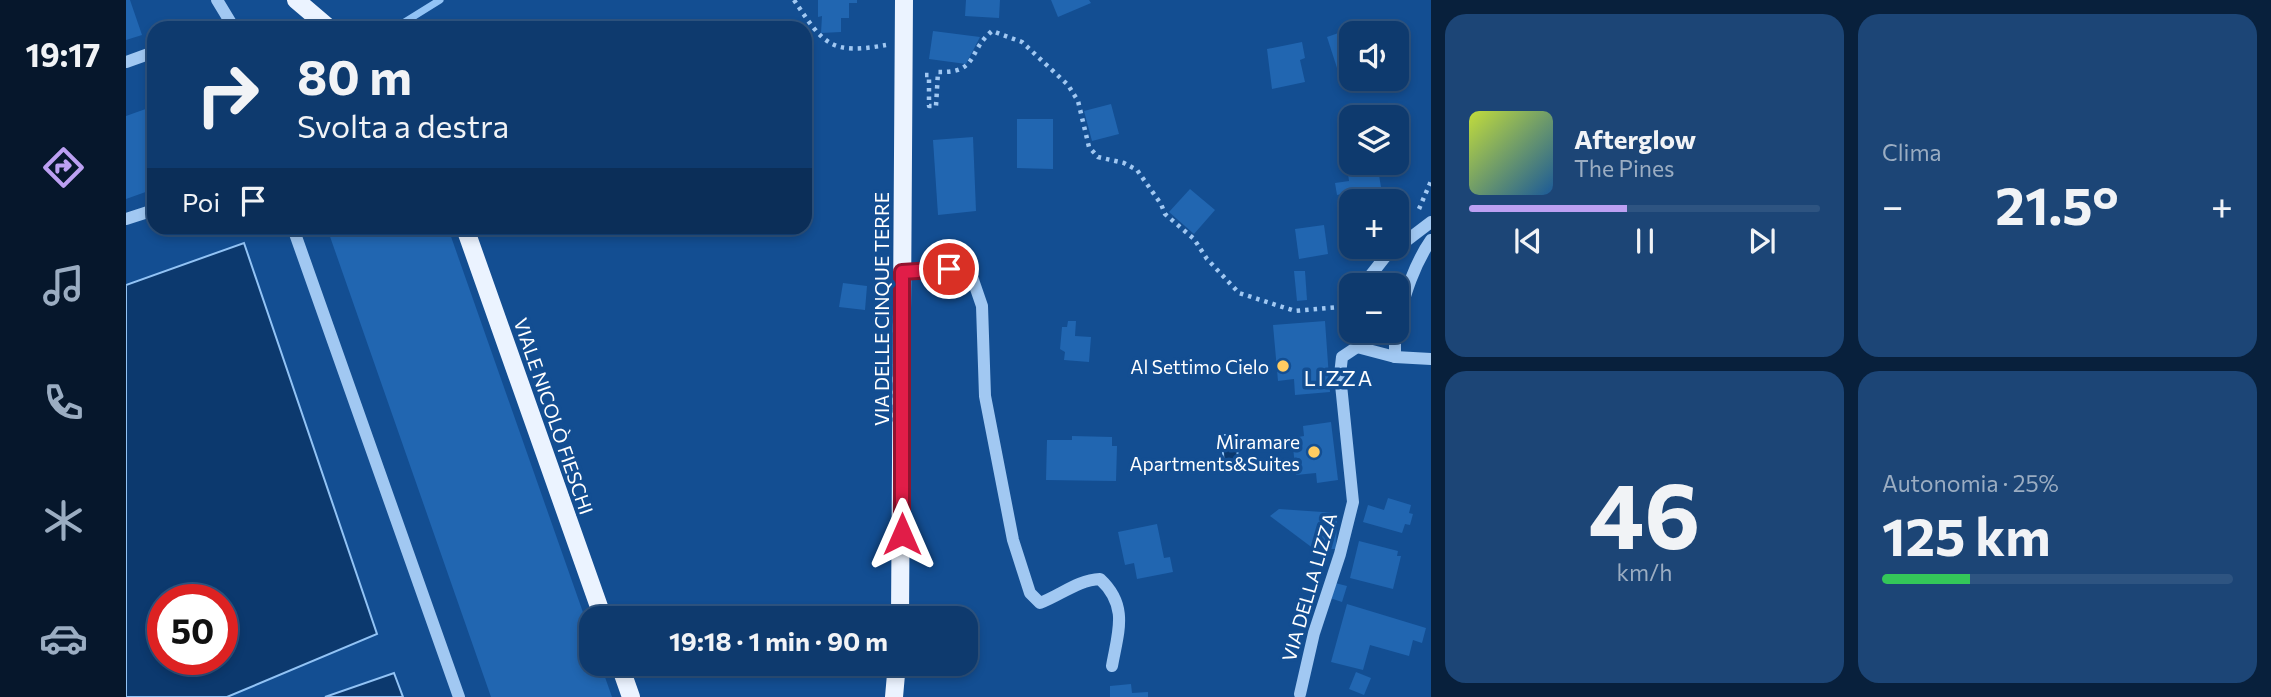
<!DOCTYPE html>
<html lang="it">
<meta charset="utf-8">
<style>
body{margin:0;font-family:Commissioner,sans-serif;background:#1c4576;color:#f1f3f6;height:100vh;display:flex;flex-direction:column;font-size:26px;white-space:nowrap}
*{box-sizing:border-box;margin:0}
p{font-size:23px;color:#9badc2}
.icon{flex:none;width:38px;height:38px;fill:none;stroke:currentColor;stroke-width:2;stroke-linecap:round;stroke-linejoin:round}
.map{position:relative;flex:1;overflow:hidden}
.details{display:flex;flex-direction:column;gap:14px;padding:14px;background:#08203c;width:840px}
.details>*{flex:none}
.hud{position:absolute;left:21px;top:21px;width:665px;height:214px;border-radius:21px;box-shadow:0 4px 10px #0003,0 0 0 2px #2e5481;background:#0e3a6e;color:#f1f3f6;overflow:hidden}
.fabs{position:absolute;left:1213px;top:21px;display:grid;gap:14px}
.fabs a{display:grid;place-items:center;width:70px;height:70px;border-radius:14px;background:#0e3a6e;box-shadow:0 4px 10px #0003,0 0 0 2px #2e5481;font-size:35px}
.speed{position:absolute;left:21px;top:584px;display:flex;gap:14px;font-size:35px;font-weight:700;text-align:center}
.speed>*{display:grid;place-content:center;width:91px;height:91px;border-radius:50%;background:#0e3a6e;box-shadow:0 4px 10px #0003,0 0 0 2px #2e5481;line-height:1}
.speed .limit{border:10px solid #d22;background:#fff;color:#111}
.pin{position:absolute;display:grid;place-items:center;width:60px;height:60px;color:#fff;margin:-30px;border:4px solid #fff;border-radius:50%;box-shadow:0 2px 7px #0007}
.me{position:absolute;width:77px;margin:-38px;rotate:0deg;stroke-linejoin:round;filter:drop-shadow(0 0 5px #0008)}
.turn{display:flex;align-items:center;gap:24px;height:147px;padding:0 35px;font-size:32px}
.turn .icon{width:91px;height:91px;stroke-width:2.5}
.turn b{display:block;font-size:49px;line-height:60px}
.then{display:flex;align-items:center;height:66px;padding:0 35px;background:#0003;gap:14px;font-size:26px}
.big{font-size:52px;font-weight:700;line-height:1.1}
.details .tile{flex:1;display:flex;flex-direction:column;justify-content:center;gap:10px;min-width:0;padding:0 24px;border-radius:21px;background:#1c4576}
.details .dial{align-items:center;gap:0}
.dial b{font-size:91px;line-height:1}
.song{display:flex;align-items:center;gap:21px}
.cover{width:84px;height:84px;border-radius:10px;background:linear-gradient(135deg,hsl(70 70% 55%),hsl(210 70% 35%))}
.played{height:7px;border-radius:4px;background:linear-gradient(90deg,#bca0f2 45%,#2e5481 45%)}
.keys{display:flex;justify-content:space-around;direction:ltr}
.heat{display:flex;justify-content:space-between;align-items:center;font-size:38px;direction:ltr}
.charge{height:10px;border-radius:5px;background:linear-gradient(90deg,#34c759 25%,#2e5481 0)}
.details .tiles{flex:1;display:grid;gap:14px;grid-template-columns:repeat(2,1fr)}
.trip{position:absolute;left:453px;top:606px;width:399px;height:70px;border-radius:21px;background:#0e3a6e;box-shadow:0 4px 10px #0003,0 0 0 2px #2e5481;font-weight:700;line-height:70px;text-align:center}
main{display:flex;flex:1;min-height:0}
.tabs{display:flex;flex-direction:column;width:126px;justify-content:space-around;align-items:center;background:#06172c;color:#9badc2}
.tabs .icon{width:49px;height:49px}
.tabs .on{color:#bca0f2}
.tabs b{font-size:32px;color:#f1f3f6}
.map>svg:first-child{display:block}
</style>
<main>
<nav class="tabs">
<b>19:17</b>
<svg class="icon on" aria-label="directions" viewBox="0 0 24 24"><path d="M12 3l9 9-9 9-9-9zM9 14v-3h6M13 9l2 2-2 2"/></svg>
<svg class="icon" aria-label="music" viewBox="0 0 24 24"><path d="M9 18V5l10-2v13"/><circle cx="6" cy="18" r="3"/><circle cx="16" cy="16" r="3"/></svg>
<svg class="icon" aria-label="phone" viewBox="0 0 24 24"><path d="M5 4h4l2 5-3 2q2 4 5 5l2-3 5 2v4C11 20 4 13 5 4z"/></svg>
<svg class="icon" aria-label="climate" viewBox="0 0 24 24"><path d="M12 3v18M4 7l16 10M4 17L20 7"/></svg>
<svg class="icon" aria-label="car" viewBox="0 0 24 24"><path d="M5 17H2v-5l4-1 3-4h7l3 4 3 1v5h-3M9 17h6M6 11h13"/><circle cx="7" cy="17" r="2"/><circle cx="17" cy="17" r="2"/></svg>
</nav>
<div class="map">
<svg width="1305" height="697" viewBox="0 0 1305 697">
<rect width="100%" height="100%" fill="#134e92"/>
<g fill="#0c396e" stroke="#92c3f5" stroke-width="2" fill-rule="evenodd">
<path d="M118,243L251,634L101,697H0V285ZM37,600H96V660H37Z"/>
<polygon points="1096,435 1111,435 1112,470 1098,470"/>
<polygon points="268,673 277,697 199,697"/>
</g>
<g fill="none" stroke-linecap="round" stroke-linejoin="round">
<polyline stroke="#92c3f5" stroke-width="7" points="269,28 314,0"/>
</g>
<g fill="#2166b1">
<polygon points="0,0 4,0 16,35 0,40"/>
<polygon points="692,0 731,0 731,3 723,3 723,18 715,18 715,32 695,33 696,16 692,17"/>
<polygon points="840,0 874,0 873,18 839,16"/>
<polygon points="925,0 963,0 965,3 932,17"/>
<polygon points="1224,29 1225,66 1212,71 1201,37"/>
<polygon points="807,31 854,37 840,64 803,59"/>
<polygon points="1176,42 1179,58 1174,60 1179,82 1146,89 1141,49"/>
<polygon points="985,104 993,134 966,141 958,111"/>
<polygon points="28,106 28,189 0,199 0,116"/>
<polygon points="891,119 927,119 927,169 891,168"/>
<polygon points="847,137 850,211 812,215 807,140"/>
<polygon points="1239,163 1251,163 1255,187 1245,189 1247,198 1226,201 1225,192 1211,195 1209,183 1223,181 1221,166"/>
<polygon points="1064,189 1089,210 1068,234 1043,212"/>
<polygon points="1198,225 1202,254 1173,259 1169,229"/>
<polygon points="201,228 322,228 466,638 466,663 474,663 486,697 365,697"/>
<polygon points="1168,271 1179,271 1181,300 1171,301"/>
<polygon points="717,283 741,286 739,310 713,307"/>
<polygon points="942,321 950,321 949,336 965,337 963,362 938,360 939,352 934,349 936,327 941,327"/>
<polygon points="1199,321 1204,392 1169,395 1168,379 1152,381 1147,325"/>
<polygon points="1205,422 1212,480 1191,483 1190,473 1170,475 1166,438 1178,436 1177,426"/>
<polygon points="946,436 986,437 986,446 991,446 990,481 920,480 921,440 946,440"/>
<polygon points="1262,498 1285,505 1283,513 1287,514 1284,525 1279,524 1276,533 1237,522 1242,505 1258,510"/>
<polygon points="1153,509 1211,513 1210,549 1188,549 1144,516"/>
<polygon points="1031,524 1038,558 1044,557 1047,572 1011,579 1008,563 999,565 992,532"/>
<polygon points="1233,541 1272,551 1271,556 1275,556 1267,589 1224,578"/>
<polygon points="1209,583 1221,586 1216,602 1204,598"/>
<polygon points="1221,604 1300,628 1296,643 1287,640 1283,656 1244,645 1237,670 1205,662"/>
<polygon points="1230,672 1245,678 1238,695 1223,689"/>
<polygon points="1005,684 1006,693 1022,692 1022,697 984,697 984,686"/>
</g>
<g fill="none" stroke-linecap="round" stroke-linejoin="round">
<g stroke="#a1c8f2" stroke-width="4.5" stroke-dasharray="3.5 5" stroke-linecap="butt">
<path d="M668,0C698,45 705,55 760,45"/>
<path d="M799,75H803V106H810L812,72C853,73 841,52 866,31L896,42L942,85L952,101L963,147L972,157L998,163L1011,170L1035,204L1039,214L1068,239L1081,259L1113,293L1169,311L1225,306"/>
<polyline points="1293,209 1305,181"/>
</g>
<g stroke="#a1c8f2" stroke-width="12">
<polyline points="91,0 108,28"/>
<polyline points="0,62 28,52"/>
<polyline points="0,219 28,210"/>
<polyline points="167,228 333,697"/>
<path d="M776,272L823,269L846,277L856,306L859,396L887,540L904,593L914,603C935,595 952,580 974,579C1003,606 992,632 986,666"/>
<polyline points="1237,285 1259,257 1305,222"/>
<path d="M1270,326C1279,295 1287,266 1305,240"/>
<polyline points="1229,331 1231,347"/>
<polyline points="1269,331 1269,357"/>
<polyline points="1231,347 1269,357 1305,359"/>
<polyline points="1174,694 1188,633 1214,554 1227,502 1214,375 1216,357 1231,347"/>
</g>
<g stroke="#ebf3ff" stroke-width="18">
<polyline points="170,0 203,28"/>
<polyline points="339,228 477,618"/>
<polyline points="774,618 778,0"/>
<polyline points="493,663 505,697"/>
<polyline points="768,697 771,663"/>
</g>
</g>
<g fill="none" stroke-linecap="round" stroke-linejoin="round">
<g stroke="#92132f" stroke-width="18">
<polyline id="route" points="776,534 776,272 823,269"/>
</g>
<use href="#route" stroke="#e11d48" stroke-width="12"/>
</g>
<g fill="#ffcc61" stroke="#134e92" stroke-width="2.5">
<circle cx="1157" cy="366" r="7"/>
<circle cx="1188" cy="452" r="7"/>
</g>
<g text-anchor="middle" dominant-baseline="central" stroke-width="7" stroke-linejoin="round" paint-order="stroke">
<g font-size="19" fill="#fff" stroke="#134e92">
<text transform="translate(755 309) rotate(-90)">VIA DELLE CINQUE TERRE</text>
<text transform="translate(428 416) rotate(71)">VIALE NICOLÒ FIESCHI</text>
<text transform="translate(1183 587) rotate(-74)">VIA DELLA LIZZA</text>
</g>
<g font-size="19" fill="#fff" stroke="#134e92" text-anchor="end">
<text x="1143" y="366">Al Settimo Cielo</text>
<text x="1174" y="441">Miramare<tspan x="1174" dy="22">Apartments&amp;Suites</tspan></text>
</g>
<g font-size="21" letter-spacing="2" fill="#fff" stroke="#134e92">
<text x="1213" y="377">LIZZA</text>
</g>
</g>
</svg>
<div class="fabs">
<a><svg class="icon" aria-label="sound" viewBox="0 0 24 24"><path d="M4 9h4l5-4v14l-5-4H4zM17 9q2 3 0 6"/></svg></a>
<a><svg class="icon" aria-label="layers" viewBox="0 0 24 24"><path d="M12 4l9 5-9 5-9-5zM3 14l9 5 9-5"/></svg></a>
<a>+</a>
<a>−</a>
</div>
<div class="speed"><div class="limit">50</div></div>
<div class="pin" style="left:823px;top:269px;background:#d93025"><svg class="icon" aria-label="arrive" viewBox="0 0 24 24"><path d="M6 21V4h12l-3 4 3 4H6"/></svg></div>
<svg class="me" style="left:776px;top:534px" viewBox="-20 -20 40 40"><path d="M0-17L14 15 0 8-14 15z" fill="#e11d48" stroke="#fff" stroke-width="4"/></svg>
<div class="trip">19:18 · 1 min · 90 m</div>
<div class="hud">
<div class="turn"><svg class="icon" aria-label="right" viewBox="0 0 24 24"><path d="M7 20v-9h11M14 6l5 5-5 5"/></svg><div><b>80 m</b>Svolta a destra</div></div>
<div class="then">Poi<svg class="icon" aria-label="arrive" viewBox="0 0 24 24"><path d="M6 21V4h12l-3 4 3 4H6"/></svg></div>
</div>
</div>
<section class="details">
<div class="tiles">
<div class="tile">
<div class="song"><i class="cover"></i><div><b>Afterglow</b><p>The Pines</p></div></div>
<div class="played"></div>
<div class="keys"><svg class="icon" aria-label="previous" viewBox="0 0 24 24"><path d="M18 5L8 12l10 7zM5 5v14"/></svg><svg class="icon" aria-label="pause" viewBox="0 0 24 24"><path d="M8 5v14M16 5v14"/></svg><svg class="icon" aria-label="next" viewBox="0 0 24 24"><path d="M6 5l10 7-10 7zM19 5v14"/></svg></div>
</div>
<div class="tile"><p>Clima</p>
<div class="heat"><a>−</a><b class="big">21.5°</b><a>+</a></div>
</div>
<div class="tile dial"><b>46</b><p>km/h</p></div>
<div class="tile"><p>Autonomia · 25%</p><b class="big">125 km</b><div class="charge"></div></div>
</div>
</section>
</main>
